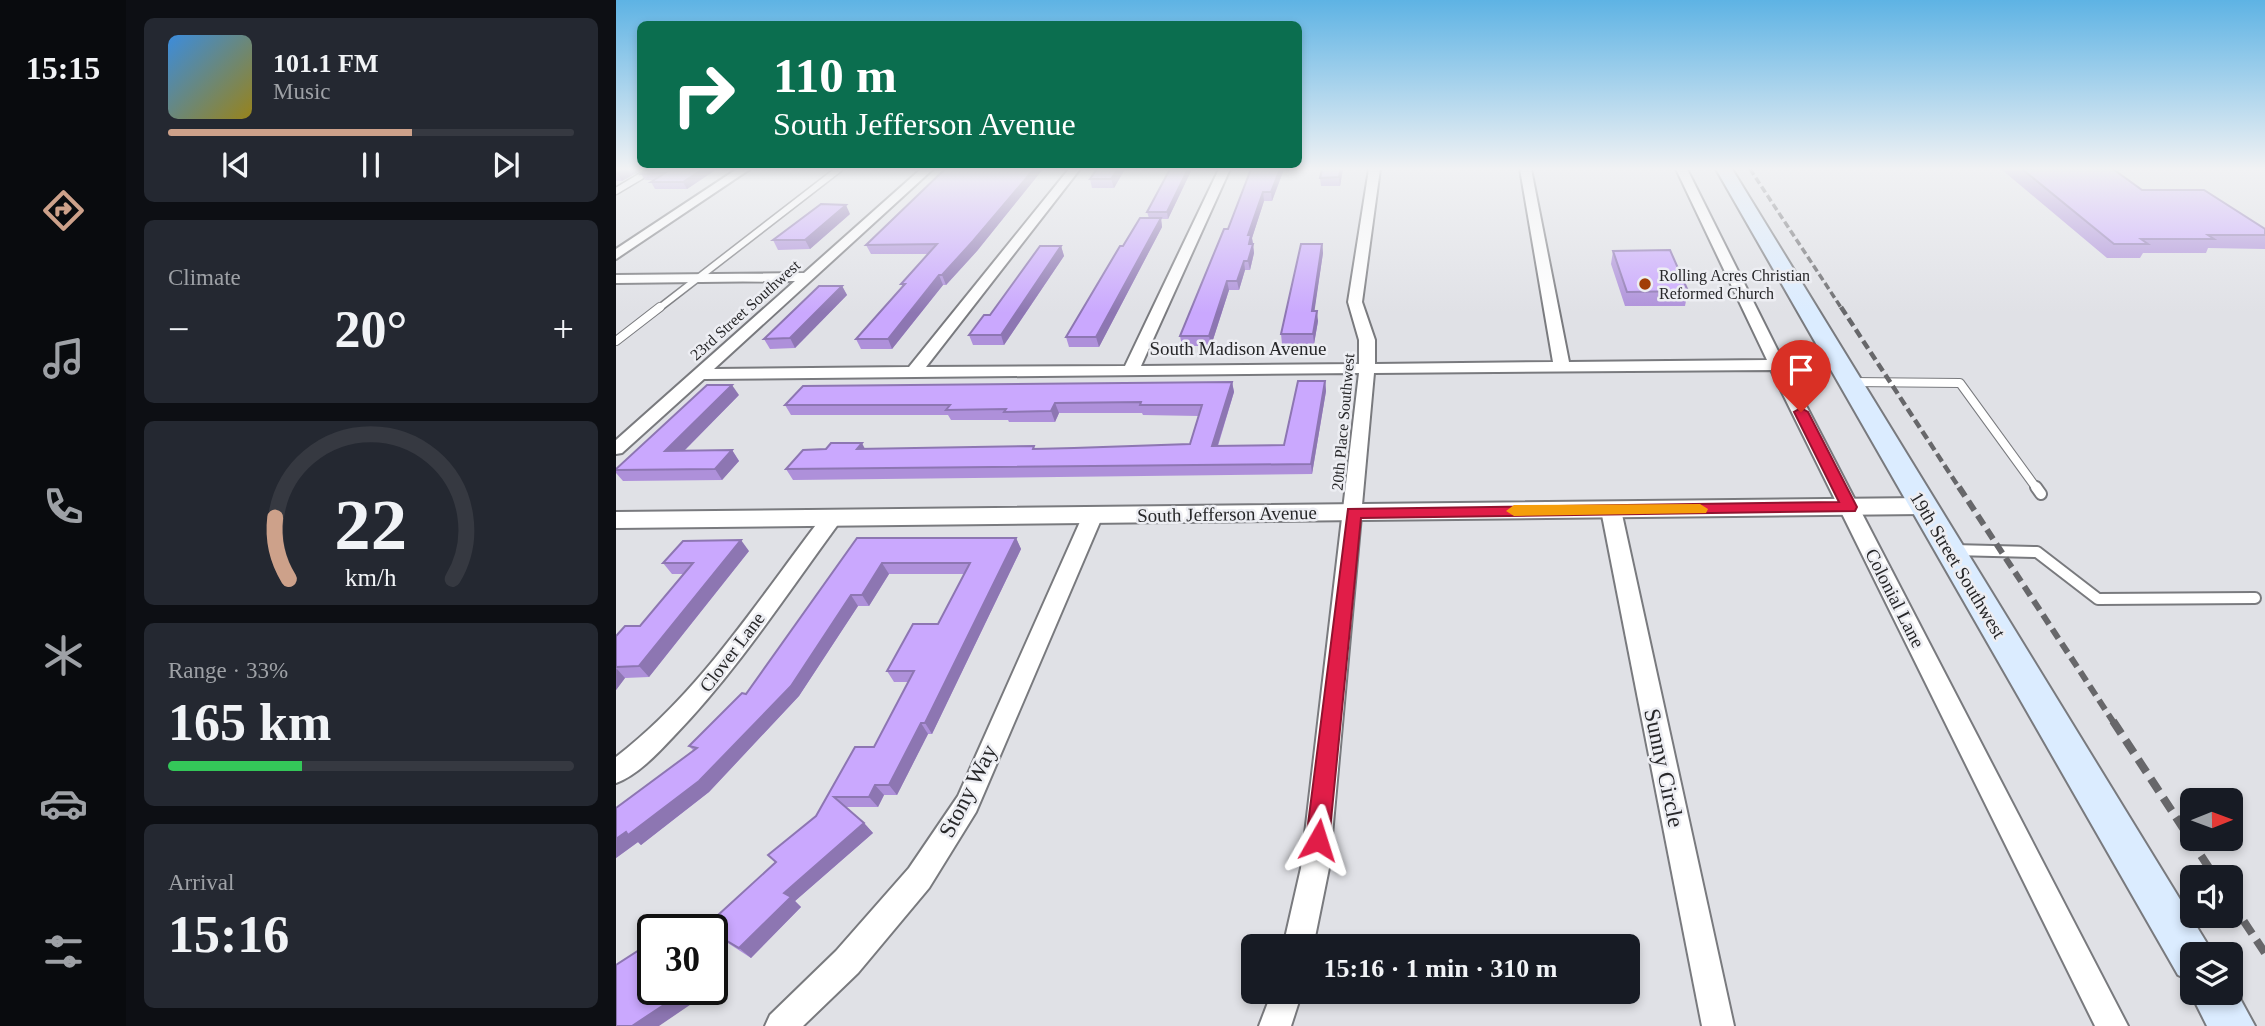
<!DOCTYPE html>
<meta charset="utf-8">
<style>
body{margin:0;font-family:Georgia,serif;background:#242831;color:#f1f3f6;height:100vh;display:flex;flex-direction:column;font-size:26px;white-space:nowrap}
*{box-sizing:border-box;margin:0}
p{font-size:23px;color:#9ea1a6}
.icon{flex:none;width:38px;height:38px;fill:none;stroke:currentColor;stroke-width:2;stroke-linecap:round;stroke-linejoin:round}
.map{position:relative;flex:1;overflow:hidden}
.details{display:flex;flex-direction:column;gap:18px;padding:18px;background:#0d0f14;width:490px}
.details>*{flex:none}
.hud{position:absolute;left:21px;top:21px;width:665px;height:147px;border-radius:10px;box-shadow:0 4px 10px #0003;background:#0b6e4f;color:#fff;overflow:hidden}
.needle{width:46px;rotate:89deg}
.tools{position:absolute;left:1564px;top:788px;display:grid;gap:14px}
.tools a{display:grid;place-items:center;width:63px;height:63px;border-radius:10px;background:#171b24;box-shadow:0 4px 10px #0003;font-size:35px}
.speed{position:absolute;left:21px;top:914px;display:flex;gap:14px;font-size:35px;font-weight:700;text-align:center}
.speed>*{display:grid;place-content:center;width:91px;height:91px;border-radius:50%;background:#171b24;box-shadow:0 4px 10px #0003;line-height:1}
.speed .limit{border:4px solid #111;border-radius:10px;background:#fff;color:#111}
.pin{position:absolute;display:grid;place-items:center;width:60px;height:60px;color:#fff;margin:-72px -30px;border-radius:50% 50% 50% 0;rotate:-45deg;box-shadow:0 0 7px #0007}
.pin .icon{rotate:45deg}
.me{position:absolute;width:77px;margin:-38px;rotate:6deg;stroke-linejoin:round;filter:drop-shadow(0 0 5px #0008)}
.turn{display:flex;align-items:center;gap:24px;height:147px;padding:0 21px;font-size:32px}
.turn .icon{width:91px;height:91px;stroke-width:2.5}
.turn b{display:block;font-size:49px;line-height:60px}
.big{font-size:52px;font-weight:800;line-height:1.1}
.details .card{flex:1;display:flex;flex-direction:column;justify-content:center;gap:10px;min-width:0;padding:0 24px;border-radius:10px;background:#242831}
.details .dial{align-items:center;gap:0}
.dial svg{height:182px;overflow:visible;fill:none;stroke:#363941;stroke-width:7;stroke-linecap:round;text-anchor:middle}
.dial text{fill:#f1f3f6;stroke:none}
.song{display:flex;align-items:center;gap:21px}
.cover{width:84px;height:84px;border-radius:10px;background:linear-gradient(135deg,hsl(210 70% 55%),hsl(50 70% 35%))}
.played{height:7px;border-radius:4px;background:linear-gradient(90deg,#cda18a 60%,#363941 60%)}
.keys{display:flex;justify-content:space-around;direction:ltr}
.heat{display:flex;justify-content:space-between;align-items:center;font-size:38px;direction:ltr}
.charge{height:10px;border-radius:5px;background:linear-gradient(90deg,#34c759 33%,#363941 0)}
.trip{position:absolute;left:625px;top:934px;width:399px;height:70px;border-radius:10px;background:#171b24;box-shadow:0 4px 10px #0003;font-weight:800;line-height:70px;text-align:center}
main{display:flex;flex:1;min-height:0}
.dock{display:flex;flex-direction:column;width:126px;justify-content:space-around;align-items:center;background:#090b0e;color:#9ea1a6}
.dock .icon{width:49px;height:49px}
.dock .current{color:#cda18a}
.dock b{font-size:32px;color:#f1f3f6}
.map>svg:first-child{display:block}
</style>
<main>
<nav class="dock">
<b>15:15</b>
<svg class="icon current" aria-label="directions" viewBox="0 0 24 24"><path d="M12 3l9 9-9 9-9-9zM9 14v-3h6M13 9l2 2-2 2"/></svg>
<svg class="icon" aria-label="music" viewBox="0 0 24 24"><path d="M9 18V5l10-2v13"/><circle cx="6" cy="18" r="3"/><circle cx="16" cy="16" r="3"/></svg>
<svg class="icon" aria-label="phone" viewBox="0 0 24 24"><path d="M5 4h4l2 5-3 2q2 4 5 5l2-3 5 2v4C11 20 4 13 5 4z"/></svg>
<svg class="icon" aria-label="climate" viewBox="0 0 24 24"><path d="M12 3v18M4 7l16 10M4 17L20 7"/></svg>
<svg class="icon" aria-label="car" viewBox="0 0 24 24"><path d="M5 17H2v-5l4-1 3-4h7l3 4 3 1v5h-3M9 17h6M6 11h13"/><circle cx="7" cy="17" r="2"/><circle cx="17" cy="17" r="2"/></svg>
<svg class="icon" aria-label="filters" viewBox="0 0 24 24"><path d="M4 7h16M4 17h16"/><circle cx="9" cy="7" r="2"/><circle cx="15" cy="17" r="2"/></svg>
</nav>
<section class="details">
<div class="card">
<div class="song"><i class="cover"></i><div><b>101.1 FM</b><p>Music</p></div></div>
<div class="played"></div>
<div class="keys"><svg class="icon" aria-label="previous" viewBox="0 0 24 24"><path d="M18 5L8 12l10 7zM5 5v14"/></svg><svg class="icon" aria-label="pause" viewBox="0 0 24 24"><path d="M8 5v14M16 5v14"/></svg><svg class="icon" aria-label="next" viewBox="0 0 24 24"><path d="M6 5l10 7-10 7zM19 5v14"/></svg></div>
</div>
<div class="card"><p>Climate</p>
<div class="heat"><a>−</a><b class="big">20°</b><a>+</a></div>
</div>
<div class="card dial"><svg viewBox="0 0 100 80">
<path d="M14 69A42 42 0 1 1 86 69"/>
<path d="M14 69A42 42 0 0 1 8 42" stroke="#cda18a"/>
<text x="50" y="56" font-size="32" font-weight="700">22</text>
<text x="50" y="72" font-size="11">km/h</text>
</svg></div>
<div class="card"><p>Range · 33%</p><b class="big">165 km</b><div class="charge"></div></div>
<div class="card"><p>Arrival</p><b class="big">15:16</b></div>
</section>
<div class="map">
<svg width="1649" height="1026" viewBox="0 0 1649 1026">
<rect width="100%" height="100%" fill="#e0e1e6"/>
<g fill="none" stroke-linecap="round" stroke-linejoin="round">
<g stroke="#797a7e" stroke-width="9">
<g id="service-far2">
<polyline points="0,191 37,169"/>
<polyline points="42,309 223,169"/>
</g>
</g>
<g stroke="#797a7e" stroke-width="10">
<g id="service-far1">
<polyline points="0,341 44,307"/>
<polyline points="1236,382 1344,383 1421,489"/>
</g>
</g>
<g stroke="#797a7e" stroke-width="14">
<g id="service">
<polyline points="1420,487 1425,494"/>
<polyline points="1337,550 1421,552 1482,599 1639,598"/>
</g>
</g>
<g stroke="#797a7e" stroke-width="4">
<g id="minor">
<polygon points="121,169 134,169 0,259 0,249"/>
<polygon points="305,169 317,169 98,369 293,367 453,169 464,169 310,367 509,366 603,169 614,169 525,366 743,364 743,340 732,302 753,169 764,169 746,302 759,340 759,364 937,362 904,169 915,169 953,362 1151,360 1060,169 1071,169 1169,365 1512,1026 1479,1026 1155,370 758,373 713,868 697,947 667,947 685,868 743,373 88,379 6,453 0,454 0,440 179,281 0,283 0,275 188,273"/>
<polygon points="995,504 1002,505 1005,510 1118,1026 1086,1026 985,510 988,505"/>
<polygon points="477,509 484,510 487,515 360,812 313,888 242,973 187,1026 149,1026 154,1015 220,951 293,868 342,796 467,515 470,510"/>
<path d="M216,511L223,513L226,518L223,523C170,595 120,672 58,736C42,753 22,775 0,783V757C85,692 144,597 209,513Z"/>
<polygon points="656,992 686,992 675,1026 643,1026"/>
</g>
</g>
<g stroke="#797a7e" stroke-width="4">
<polygon id="tertiary" points="1307,498 1316,500 1319,506 1316,512 1307,514 0,528 0,512"/>
</g>
<g stroke="#797a7e" stroke-width="4">
<g id="secondary">
<polygon points="1100,169 1116,169 1592,945 1596,954 1577,954 1577,982 1562,975"/>
<polygon points="1615,982 1639,1026 1591,1026 1574,992 1577,985 1577,992 1615,992"/>
</g>
</g>
<use href="#service-far2" stroke="#fff" stroke-width="6"/>
<use href="#service-far1" stroke="#fff" stroke-width="8"/>
<use href="#service" stroke="#fff" stroke-width="10"/>
<use href="#minor" fill="#fff" fill-rule="evenodd"/>
<use href="#tertiary" fill="#fff" fill-rule="evenodd"/>
<use href="#secondary" fill="#dbecff" fill-rule="evenodd"/>
<polyline stroke="#67676a" stroke-width="3.5" stroke-dasharray="7 3.5" stroke-linecap="butt" points="1134,169 1226,309"/>
<polyline stroke="#67676a" stroke-width="4.5" stroke-dasharray="9 4.5" stroke-linecap="butt" points="1225,307 1344,489"/>
<polyline stroke="#67676a" stroke-width="6" stroke-dasharray="11 6" stroke-linecap="butt" points="1343,487 1498,723"/>
<g stroke="#67676a" stroke-width="8" stroke-dasharray="15 8" stroke-linecap="butt">
<polyline points="1497,721 1599,877"/>
<polyline points="1615,902 1649,953"/>
</g>
</g>
<g fill="#ae90da">
<polygon points="0,169 27,169 6,181 0,181"/>
<polygon points="31,169 101,169 71,189 39,189 35,182 38,180 29,180 25,174"/>
<polygon points="329,169 427,169 361,251 330,285 327,285 276,349 245,349 240,339 287,287 285,284 312,254 255,254 250,245"/>
<polygon points="481,169 509,169 498,188 476,188 474,179"/>
<polygon points="554,169 576,169 552,219 545,219 546,227 483,347 453,347 450,337 507,246 533,218 531,212"/>
<polygon points="635,169 668,169 656,201 648,201 636,238 638,253 634,270 629,270 623,290 613,290 595,346 566,346 564,336 612,229"/>
<polygon points="706,169 727,169 724,186 705,186 704,178"/>
<polygon points="1385,169 1497,169 1526,190 1649,229 1649,249 1592,248 1590,253 1527,253 1524,258 1491,258"/>
<polygon points="234,214 194,249 162,250 157,240"/>
<polygon points="706,244 707,253 698,311 702,321 698,344 666,344 665,334"/>
<polygon points="445,246 448,256 388,345 357,345 353,335"/>
<polygon points="997,251 1072,291 1069,306 1009,306 995,264"/>
<polygon points="226,286 231,295 179,348 154,349 148,339"/>
<polygon points="709,381 710,391 696,474 177,480 170,469 249,449 458,448 574,444 583,416 527,415 526,413 443,413 439,422 393,422 392,420 335,420 332,415 175,415 169,405 616,382 618,392 602,446 668,445"/>
<polygon points="123,395 68,451 116,450 123,461 106,480 7,481 0,473 0,469"/>
<polygon points="241,538 400,538 405,549 316,734 312,734 281,795 268,795 262,807 230,807 248,823 257,833 179,901 185,907 135,958 101,936 96,933 96,929 159,862 152,855 200,816 258,747 292,682 278,682 271,671 322,624 348,574 273,574 253,606 242,606 183,696 93,792 25,845 22,842 0,858 0,808 78,751 73,746 130,694"/>
<polygon points="133,551 33,677 9,678 0,690 0,636 24,626 67,574 56,574 47,563"/>
</g>
<g fill="#8d76b2">
<polygon points="10,169 27,169 6,181 2,174"/>
<polygon points="87,169 101,169 71,189 67,182"/>
<polygon points="418,169 427,169 361,251 330,285 326,275"/>
<polygon points="502,169 509,169 498,188 495,179"/>
<polygon points="572,169 576,169 552,219 551,212"/>
<polygon points="664,169 668,169 656,201 655,192"/>
<polygon points="725,169 727,169 724,186 723,177"/>
<polygon points="647,192 648,201 636,238 637,244 634,253 632,235"/>
<polygon points="230,205 234,214 194,249 189,240"/>
<polygon points="545,218 546,227 483,347 480,337"/>
<polygon points="637,244 638,253 634,270 632,261"/>
<polygon points="706,244 707,253 697,321 696,311"/>
<polygon points="445,246 448,256 388,345 385,335"/>
<polygon points="628,261 629,270 623,290 621,281"/>
<polygon points="323,275 327,285 276,349 272,339"/>
<polygon points="611,281 613,290 595,346 593,336"/>
<polygon points="226,286 231,295 179,348 174,338"/>
<polygon points="701,311 702,321 698,344 697,334"/>
<polygon points="709,381 710,391 696,474 695,464"/>
<polygon points="616,382 618,392 598,457 596,446"/>
<polygon points="116,385 123,395 57,462 49,451"/>
<polygon points="439,403 443,413 439,422 435,411"/>
<polygon points="246,443 251,453 241,449"/>
<polygon points="116,450 123,461 106,480 99,469"/>
<polygon points="400,538 405,549 316,734 309,723"/>
<polygon points="125,540 133,551 33,677 23,666"/>
<polygon points="266,563 273,574 253,606 246,595"/>
<polygon points="235,595 242,606 183,696 93,792 25,845 22,842 0,858 0,839"/>
<polygon points="0,668 9,678 0,690"/>
<polygon points="305,723 312,734 281,795 273,785"/>
<polygon points="259,785 268,795 262,807 253,797"/>
<polygon points="248,823 257,833 179,901 185,907 135,958 123,948 168,893"/>
<polygon points="72,989 88,989 90,994 43,1026 16,1026"/>
</g>
<g fill="#caa8fe" stroke="#8d76b2" stroke-width="2">
<polygon points="0,169 10,169 0,174"/>
<polygon points="31,169 87,169 67,182 35,182 49,173 25,174"/>
<polygon points="329,169 418,169 357,241 326,275 323,275 272,339 240,339 289,284 285,284 321,244 250,245"/>
<polygon points="481,169 502,169 495,179 474,179"/>
<polygon points="554,169 572,169 551,212 531,212"/>
<polygon points="635,169 664,169 655,192 647,192 632,235 635,235 633,244 637,244 632,261 628,261 621,281 611,281 593,336 564,336 608,229 612,229"/>
<polygon points="706,169 725,169 723,177 704,178"/>
<polygon points="1406,169 1497,169 1526,190 1588,190 1649,229 1649,235 1592,235 1598,239 1525,239 1532,244 1498,244"/>
<polygon points="205,204 230,205 189,240 157,240"/>
<polygon points="524,218 545,218 480,337 450,337 504,246 507,246"/>
<polygon points="685,244 706,244 696,311 701,311 697,334 665,334"/>
<polygon points="424,246 445,246 385,335 353,335 368,315 374,315"/>
<polygon points="1054,250 1072,291 1011,292 997,251"/>
<polygon points="203,286 226,286 174,338 148,339"/>
<polygon points="682,381 709,381 695,464 170,469 187,450 210,449 215,443 246,443 241,449 418,446 417,449 458,448 574,444 586,405 524,405 525,402 439,403 435,411 388,412 390,409 330,410 334,405 169,405 187,386 616,382 596,446 668,445"/>
<polygon points="91,385 116,385 49,451 116,450 99,469 0,470 0,469"/>
<polygon points="241,538 400,538 309,723 305,723 273,785 259,785 253,797 218,797 248,823 168,893 175,897 123,948 96,932 96,929 92,929 89,927 160,862 152,855 200,816 239,747 258,747 298,671 271,671 297,624 322,624 354,563 266,563 246,595 235,595 175,686 83,781 12,835 10,832 0,839 0,808 81,748 73,746 126,693 130,694"/>
<polygon points="125,540 23,666 0,667 0,636 9,626 24,626 77,563 47,563 67,541"/>
<polygon points="34,943 37,950 37,989 72,989 16,1026 0,1026 0,965"/>
</g>
<linearGradient id="sky" x2="0" y2="1"><stop stop-color="#5eb3e4"/><stop offset="0.54" stop-color="#f1f2f4"/><stop offset="1" stop-color="#f1f2f4" stop-opacity="0"/></linearGradient>
<rect width="1649" height="313" fill="url(#sky)"/>
<polygon fill="#e11d48" stroke="#92132f" stroke-width="2" points="1185,408 1192,412 1241,507 1239,511 745,518 713,840 709,848 702,851 694,848 690,840 732,509 1223,502 1178,412"/>
<polygon fill="#f59e0b" points="1084,504 1092,509 1090,513 898,516 890,511 898,505"/>
<circle fill="#a13d06" stroke="#edeef3" stroke-width="2.5" cx="1029" cy="284" r="7"/>
<g text-anchor="middle" dominant-baseline="central" stroke-width="5" stroke-linejoin="round" paint-order="stroke">
<g font-size="16" fill="#272729" stroke="#edeef3" text-anchor="start">
<text x="1043" y="275">Rolling Acres Christian<tspan x="1043" dy="18">Reformed Church</tspan></text>
</g>
<g font-size="16" fill="#272729" stroke="#edeef3">
<text transform="translate(129 310) rotate(-42)">23rd Street Southwest</text>
<text transform="translate(727 422) rotate(-85)">20th Place Southwest</text>
</g>
<g font-size="19" fill="#272729" stroke="#edeef3">
<text x="622" y="348">South Madison Avenue</text>
<text transform="translate(611 514) rotate(-1)">South Jefferson Avenue</text>
<text transform="translate(1342 565) rotate(59)">19th Street Southwest</text>
<text transform="translate(1279 598) rotate(63)">Colonial Lane</text>
<text transform="translate(116 652) rotate(-53)">Clover Lane</text>
</g>
<g font-size="23" fill="#272729" stroke="#edeef3">
<text transform="translate(1048 768) rotate(78)">Sunny Circle</text>
<text transform="translate(352 791) rotate(-63)">Stony Way</text>
</g>
</g>
</svg>
<div class="tools">
<a><svg class="needle" viewBox="-14 -14 28 28"><path d="M0-13l5 13h-10z" fill="#e53935"/><path d="M0 13l5-13h-10z" fill="#9ea1a6"/></svg></a>
<a><svg class="icon" aria-label="sound" viewBox="0 0 24 24"><path d="M4 9h4l5-4v14l-5-4H4zM17 9q2 3 0 6"/></svg></a>
<a><svg class="icon" aria-label="layers" viewBox="0 0 24 24"><path d="M12 4l9 5-9 5-9-5zM3 14l9 5 9-5"/></svg></a>
</div>
<div class="speed"><div class="limit">30</div></div>
<div class="pin" style="left:1185px;top:412px;background:#d93025"><svg class="icon" aria-label="arrive" viewBox="0 0 24 24"><path d="M6 21V4h12l-3 4 3 4H6"/></svg></div>
<svg class="me" style="left:702px;top:840px" viewBox="-20 -20 40 40"><path d="M0-17L14 15 0 8-14 15z" fill="#e11d48" stroke="#fff" stroke-width="4"/></svg>
<div class="trip">15:16 · 1 min · 310 m</div>
<div class="hud">
<div class="turn"><svg class="icon" aria-label="right" viewBox="0 0 24 24"><path d="M7 20v-9h11M14 6l5 5-5 5"/></svg><div><b>110 m</b>South Jefferson Avenue</div></div>
</div>
</div>
</main>
